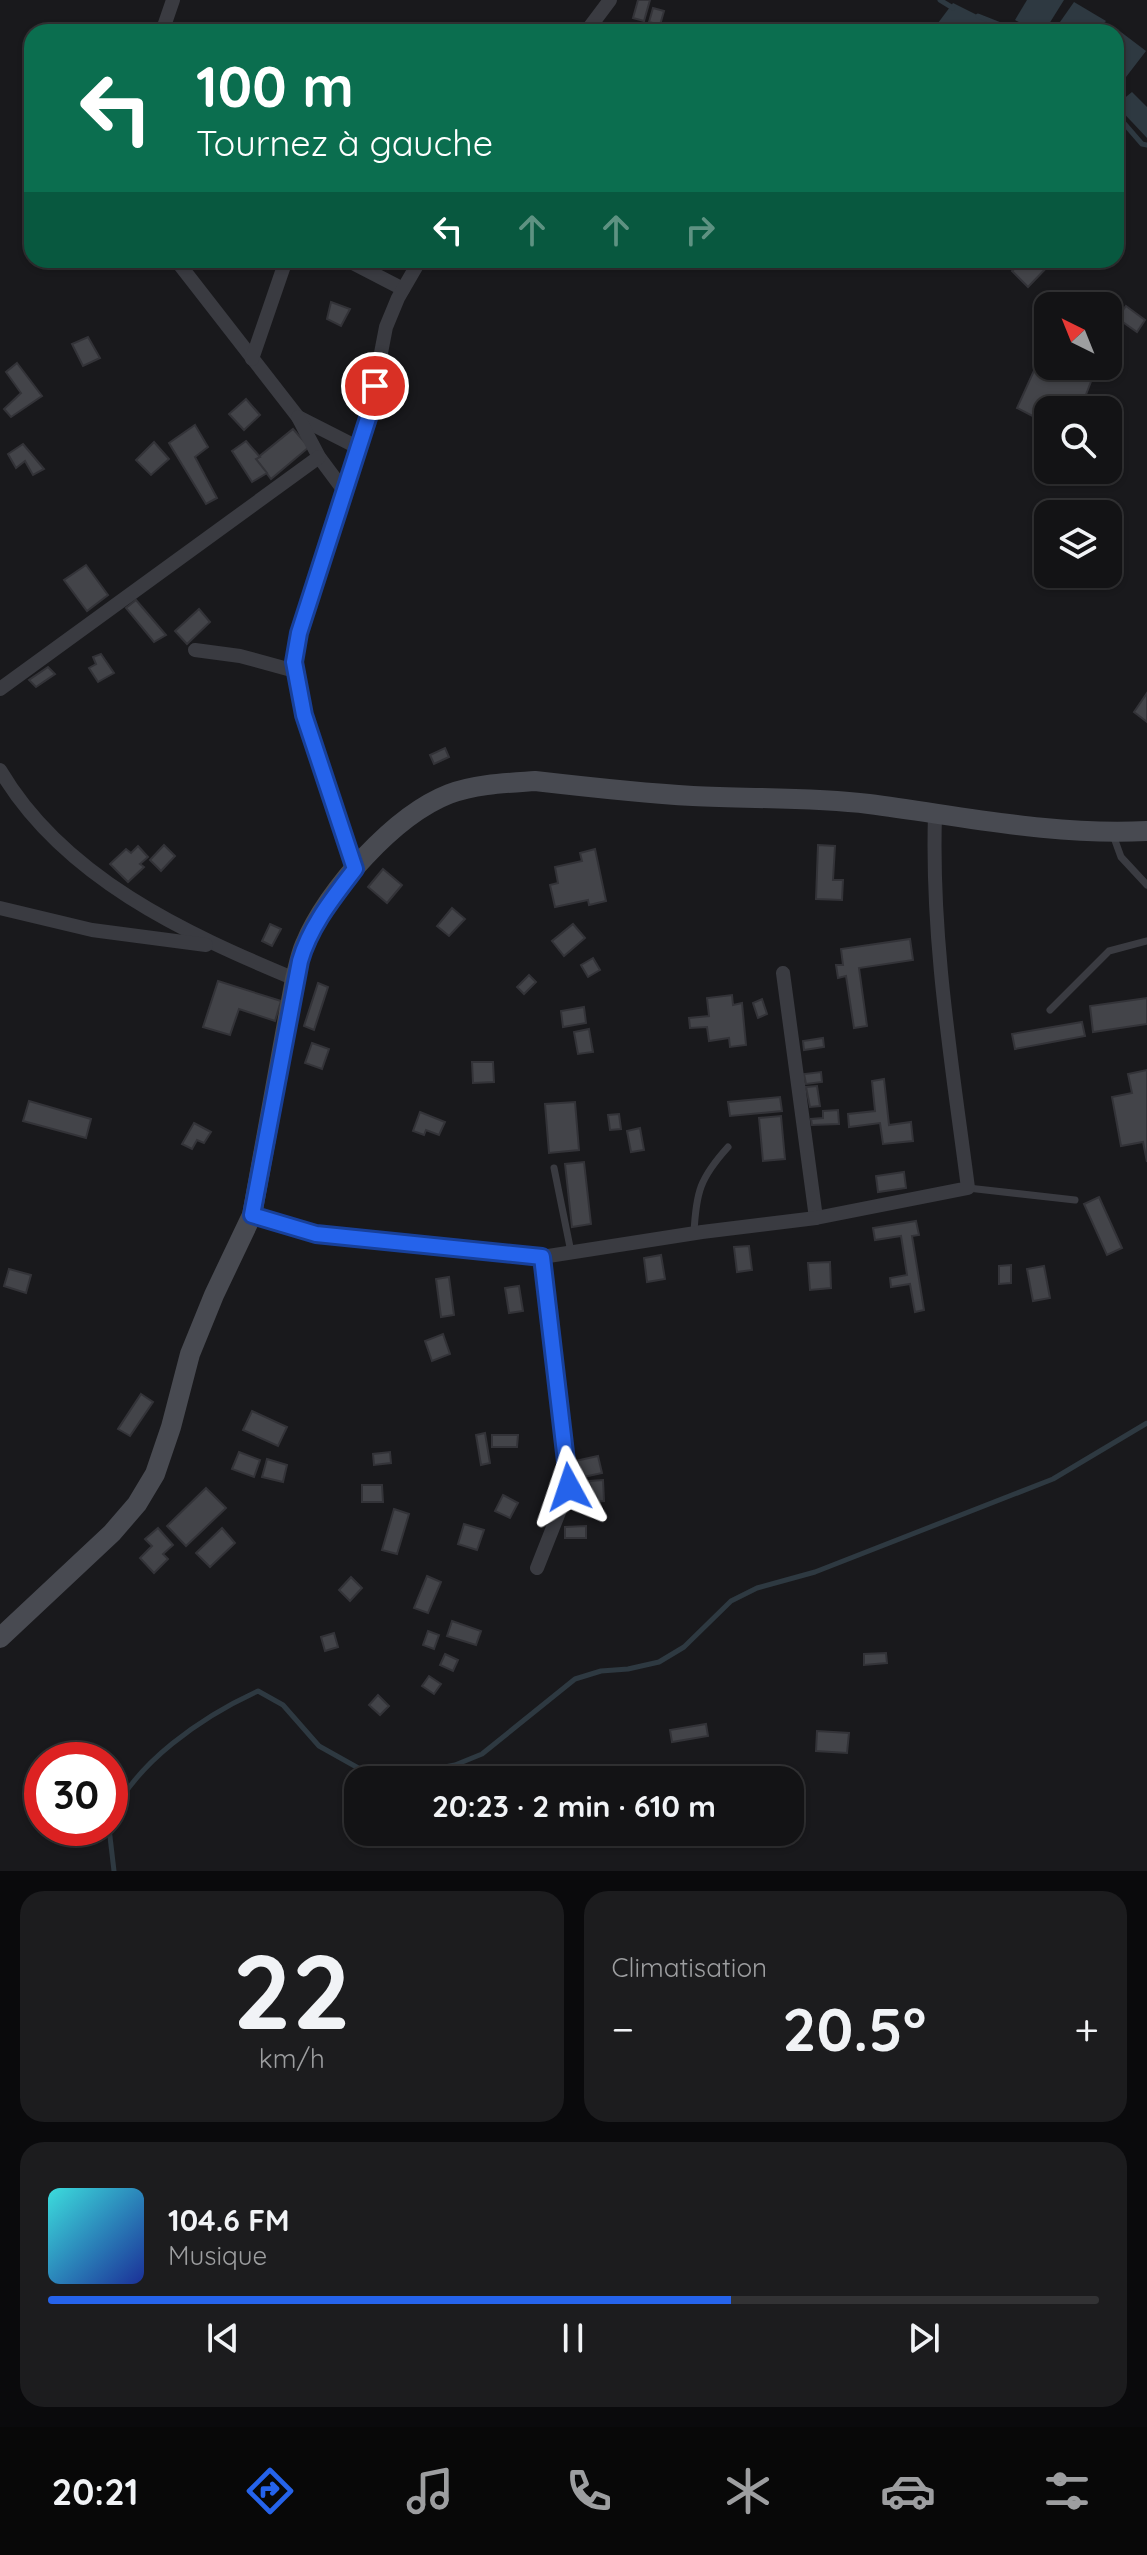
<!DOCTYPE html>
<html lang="fr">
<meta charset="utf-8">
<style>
body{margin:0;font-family:Quicksand,sans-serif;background:#1c1c1e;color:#f1f3f6;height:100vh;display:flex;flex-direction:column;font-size:30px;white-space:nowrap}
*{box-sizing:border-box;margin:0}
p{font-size:26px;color:#9d9ea0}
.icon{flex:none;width:44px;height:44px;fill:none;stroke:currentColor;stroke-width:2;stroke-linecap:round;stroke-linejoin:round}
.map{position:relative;height:1871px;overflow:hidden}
.details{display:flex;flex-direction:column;gap:20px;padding:20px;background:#0a0a0c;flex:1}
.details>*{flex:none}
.guide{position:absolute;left:24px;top:24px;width:1100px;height:244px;border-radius:24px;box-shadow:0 2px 6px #0004,0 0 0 2px #323234;background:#0b6e4f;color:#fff;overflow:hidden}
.needle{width:52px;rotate:317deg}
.tools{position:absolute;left:1034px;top:292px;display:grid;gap:16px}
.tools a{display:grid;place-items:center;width:88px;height:88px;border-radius:16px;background:#131315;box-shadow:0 2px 6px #0004,0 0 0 2px #323234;font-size:40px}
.speed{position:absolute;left:24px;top:1742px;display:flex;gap:16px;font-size:40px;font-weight:700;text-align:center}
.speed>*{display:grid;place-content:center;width:104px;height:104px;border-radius:50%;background:#131315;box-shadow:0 2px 6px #0004,0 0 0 2px #323234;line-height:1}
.speed .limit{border:12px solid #d22;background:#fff;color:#111}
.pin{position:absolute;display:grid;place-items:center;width:68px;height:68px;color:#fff;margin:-34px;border:4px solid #fff;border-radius:50%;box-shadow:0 2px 8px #0007}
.me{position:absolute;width:88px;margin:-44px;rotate:355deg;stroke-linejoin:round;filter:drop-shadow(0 0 6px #0008)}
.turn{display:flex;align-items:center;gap:28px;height:168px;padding:0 40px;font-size:36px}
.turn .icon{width:104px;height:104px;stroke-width:2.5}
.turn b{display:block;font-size:56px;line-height:68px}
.lanes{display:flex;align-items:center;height:76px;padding:0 40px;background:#0003;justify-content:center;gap:40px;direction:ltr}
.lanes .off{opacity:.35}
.big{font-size:60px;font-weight:800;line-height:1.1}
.details .widget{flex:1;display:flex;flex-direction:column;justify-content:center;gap:12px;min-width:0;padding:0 28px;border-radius:24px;background:#1c1c1e}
.details .dial{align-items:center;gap:0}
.dial b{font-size:104px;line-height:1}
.song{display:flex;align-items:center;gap:24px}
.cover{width:96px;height:96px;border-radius:12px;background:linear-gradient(135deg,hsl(180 70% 55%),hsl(230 70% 35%))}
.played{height:8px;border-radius:4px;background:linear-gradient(90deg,#2563eb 65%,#323234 65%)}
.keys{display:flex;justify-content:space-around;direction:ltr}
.heat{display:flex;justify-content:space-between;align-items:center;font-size:44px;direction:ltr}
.details .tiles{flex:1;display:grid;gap:20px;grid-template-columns:1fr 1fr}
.widget:last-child{grid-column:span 2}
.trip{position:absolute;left:344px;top:1766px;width:460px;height:80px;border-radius:24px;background:#131315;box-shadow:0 2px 6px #0004,0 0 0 2px #323234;font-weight:800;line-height:80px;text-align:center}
.menu{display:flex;height:128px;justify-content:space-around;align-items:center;background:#080808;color:#9d9ea0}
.menu .icon{width:56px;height:56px}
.menu .on{color:#2563eb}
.menu b{font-size:36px;color:#f1f3f6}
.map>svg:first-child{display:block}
</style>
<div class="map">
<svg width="1147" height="1871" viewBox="0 0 1147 1871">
<rect width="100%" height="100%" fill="#19191c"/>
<g fill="#2e3941">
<polygon points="1027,0 1064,0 1044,32 1037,32 1015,20"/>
<polygon points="1074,2 1106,21 1096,32 1053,32"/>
<polygon points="953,3 1011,32 945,32 935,27"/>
<polygon points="1113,26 1146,51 1126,77 1116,71 1116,32 1108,32"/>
<polygon points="1132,92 1147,107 1147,138 1116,105"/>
</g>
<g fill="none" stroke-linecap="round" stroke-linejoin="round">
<g stroke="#2e3941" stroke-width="5">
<polyline points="940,0 953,8"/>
<polyline points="978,16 1018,32"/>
<polyline points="1116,114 1142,144 1147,145"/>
<path d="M110,1820C134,1763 203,1716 258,1691L283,1705L319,1746L369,1774L399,1776L455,1765L482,1754L575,1679L601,1671L628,1669L659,1662L684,1647L731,1601L757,1588L815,1572L1053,1479L1147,1423"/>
<polyline points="109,1828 114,1871"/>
</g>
</g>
<g fill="#434449" stroke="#333338" stroke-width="2">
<polygon points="638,0 650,0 644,21 633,18"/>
<polygon points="653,8 664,11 660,25 649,22"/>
<polygon points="1023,260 1054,260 1028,287 1012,271"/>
<polygon points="331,302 350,309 341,326 327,319"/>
<polygon points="1126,306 1145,320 1137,332 1117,318"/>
<polygon points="88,337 100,358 83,366 72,344"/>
<polygon points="1048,340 1048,366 1097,366 1080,410 1048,410 1048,424 1017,408"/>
<polygon points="17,363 42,396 11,417 4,409 21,393 6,372"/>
<polygon points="246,399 260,415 244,430 229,414"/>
<polygon points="195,425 208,447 195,457 217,498 206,504 169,443"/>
<polygon points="293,429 309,447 271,479 256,459"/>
<polygon points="246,441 260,457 256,459 267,473 252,482 232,451"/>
<polygon points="154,442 169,459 151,475 136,460"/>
<polygon points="23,444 44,469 33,475 25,461 16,468 8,454"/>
<polygon points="86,565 108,595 87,611 64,580"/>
<polygon points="136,600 166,635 154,642 126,608"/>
<polygon points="199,609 210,622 187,644 175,631"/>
<polygon points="101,654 114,673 98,682 89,668 96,664 93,657"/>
<polygon points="48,667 55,674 36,687 29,680"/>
<polygon points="1147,693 1147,722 1134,712"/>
<polygon points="445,748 449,757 434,764 430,755"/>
<polygon points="164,845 175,856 161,871 150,860"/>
<polygon points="818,845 835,846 833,880 843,880 842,900 816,899"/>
<polygon points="138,846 148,857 140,864 144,867 128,882 110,864 126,849 131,853"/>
<polygon points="595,849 606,901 589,905 588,900 555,907 550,885 558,883 555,867 582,861 580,853"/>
<polygon points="383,869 402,885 387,903 368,887"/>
<polygon points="452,908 465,919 449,936 437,926"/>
<polygon points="270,924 281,929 272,946 262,941"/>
<polygon points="573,924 585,938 564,956 552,941"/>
<polygon points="910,939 913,960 859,968 867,1026 854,1028 846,976 838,978 836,965 843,965 841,949"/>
<polygon points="593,958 600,970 588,977 581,965"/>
<polygon points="529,975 536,982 524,994 517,987"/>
<polygon points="218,981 281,1001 275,1021 239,1009 230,1035 203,1027"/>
<polygon points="318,983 328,987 314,1030 304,1026"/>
<polygon points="732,995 733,1005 742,1003 746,1045 730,1047 729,1038 709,1041 707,1027 690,1028 689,1018 709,1016 707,998"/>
<polygon points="1147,998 1147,1024 1093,1032 1090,1006"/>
<polygon points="762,999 767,1014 758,1018 753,1003"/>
<polygon points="584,1007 586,1023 563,1027 561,1011"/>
<polygon points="1082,1022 1085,1036 1015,1049 1012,1034"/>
<polygon points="589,1029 593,1052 578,1054 574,1032"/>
<polygon points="823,1038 824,1047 804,1050 803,1041"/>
<polygon points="312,1043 329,1049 322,1069 305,1063"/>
<polygon points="472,1062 493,1062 494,1082 473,1083"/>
<polygon points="1147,1070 1147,1162 1143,1142 1121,1146 1112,1097 1132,1093 1128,1074"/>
<polygon points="821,1072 822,1082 806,1084 804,1074"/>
<polygon points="884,1079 889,1125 911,1122 913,1141 883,1144 880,1123 849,1127 848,1114 875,1111 872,1081"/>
<polygon points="817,1086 820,1106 810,1107 806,1087"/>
<polygon points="780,1097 782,1111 730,1116 728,1102"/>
<polygon points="29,1101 91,1119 86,1138 23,1121"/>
<polygon points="575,1102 579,1150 549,1153 545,1104"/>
<polygon points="838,1110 839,1124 812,1125 811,1119 823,1118 823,1111"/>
<polygon points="420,1112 445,1122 439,1135 426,1130 424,1135 413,1131"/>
<polygon points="619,1114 621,1129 610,1130 608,1115"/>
<polygon points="781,1116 785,1159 763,1161 759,1118"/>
<polygon points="194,1123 211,1132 204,1143 197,1140 192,1149 182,1144"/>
<polygon points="640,1128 644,1150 631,1152 627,1131"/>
<polygon points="584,1162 591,1224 572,1227 565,1164"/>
<polygon points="904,1172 906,1188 878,1192 876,1176"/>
<polygon points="1099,1197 1122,1248 1107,1255 1084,1204"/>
<polygon points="916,1221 919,1235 912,1236 924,1310 915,1312 910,1284 891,1287 890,1278 907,1275 901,1236 875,1240 873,1228"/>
<polygon points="749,1246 752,1270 737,1272 734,1247"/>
<polygon points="661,1255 665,1279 647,1282 644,1258"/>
<polygon points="830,1262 831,1288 810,1290 808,1263"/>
<polygon points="1011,1265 1011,1283 999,1284 999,1266"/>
<polygon points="1044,1266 1050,1298 1033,1301 1027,1269"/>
<polygon points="9,1269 31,1275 26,1293 4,1286"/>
<polygon points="449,1277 454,1315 441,1317 436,1279"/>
<polygon points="519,1286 523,1311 509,1313 505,1288"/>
<polygon points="443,1334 450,1354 432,1361 425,1341"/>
<polygon points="141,1394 153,1402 130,1436 118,1429"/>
<polygon points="252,1411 287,1427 278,1446 243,1430"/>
<polygon points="485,1433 490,1463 481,1465 476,1435"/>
<polygon points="492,1435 518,1435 517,1447 492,1447"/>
<polygon points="239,1452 260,1460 254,1477 232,1469"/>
<polygon points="390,1452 391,1463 374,1465 373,1454"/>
<polygon points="598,1456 602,1473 579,1478 575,1461"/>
<polygon points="267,1459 287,1465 283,1482 262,1477"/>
<polygon points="603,1480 604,1501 591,1502 589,1481"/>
<polygon points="362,1485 382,1485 383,1502 362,1502"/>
<polygon points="206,1488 226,1508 186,1546 167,1526"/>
<polygon points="503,1495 518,1503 510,1518 495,1511"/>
<polygon points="394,1509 409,1514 397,1554 382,1550"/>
<polygon points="464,1524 484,1530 477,1550 458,1544"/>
<polygon points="586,1526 586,1538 565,1538 565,1527"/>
<polygon points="158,1528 173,1545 163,1554 168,1559 154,1573 140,1558 152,1546 145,1539"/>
<polygon points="222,1528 235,1543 210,1567 196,1553"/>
<polygon points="427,1576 441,1582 428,1613 414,1608"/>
<polygon points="351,1577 362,1588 350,1601 339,1590"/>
<polygon points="452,1621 481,1631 476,1645 447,1636"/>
<polygon points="428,1631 439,1635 434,1649 423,1645"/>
<polygon points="334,1633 338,1647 325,1651 321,1637"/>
<polygon points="886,1653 887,1663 864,1665 864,1654"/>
<polygon points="445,1654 458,1660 453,1671 440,1665"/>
<polygon points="429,1676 441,1684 434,1694 422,1686"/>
<polygon points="378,1695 389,1706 380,1715 369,1705"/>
<polygon points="706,1724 708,1736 672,1742 670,1730"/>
<polygon points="817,1731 849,1733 847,1753 816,1751"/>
</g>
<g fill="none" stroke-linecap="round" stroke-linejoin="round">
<g stroke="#3a3b41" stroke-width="7">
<polyline points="1113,835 1121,857 1147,885"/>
<polyline points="1050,1010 1109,951 1147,941"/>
<polyline points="554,1168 571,1252"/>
<polyline points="968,1188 1075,1200"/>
<path d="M694,1233C696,1192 700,1178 728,1147"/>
</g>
<g stroke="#3a3b41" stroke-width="14">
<polyline points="162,32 173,0"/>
<polyline points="586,32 610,0"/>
<polyline points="176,260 298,417 359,448"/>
<polyline points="347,260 403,289"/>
<polyline points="252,359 286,260"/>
<polyline points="298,417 319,457 345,492"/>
<polyline points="195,650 240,656 295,671"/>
<polyline points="0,689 319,457"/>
<path d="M0,770C63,877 184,933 295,979"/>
<polyline points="355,869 304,715 294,662 299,633 369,415 386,327 398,298 420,260"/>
<polyline points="0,908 92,930 206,945"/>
<polyline points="783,973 816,1218"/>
<path d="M252,1215L316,1234L542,1257L702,1232L816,1218L968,1188C952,1064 931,940 935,815"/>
<polyline points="537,1568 569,1487 542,1257"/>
</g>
<path stroke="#484a51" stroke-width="20" d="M0,1638L112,1533L137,1504L155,1474L171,1427L190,1354L214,1295L252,1215L295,979C298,968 300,955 305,944C327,890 395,815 449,794C476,784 507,783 535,781C587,787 640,793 693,796C751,799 810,797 869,804C962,816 1053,836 1147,831"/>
</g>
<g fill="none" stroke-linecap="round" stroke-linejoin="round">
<g stroke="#184099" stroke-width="20">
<path id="route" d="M375,386L369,415L299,633L294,662L304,715L355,869C333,898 310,926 300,961L252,1215L316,1234L542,1257L569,1487"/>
</g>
<use href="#route" stroke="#2563eb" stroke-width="14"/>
</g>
</svg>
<div class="tools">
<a><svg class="needle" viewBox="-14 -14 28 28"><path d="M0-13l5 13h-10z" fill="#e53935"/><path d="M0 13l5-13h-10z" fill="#9d9ea0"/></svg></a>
<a><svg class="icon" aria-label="search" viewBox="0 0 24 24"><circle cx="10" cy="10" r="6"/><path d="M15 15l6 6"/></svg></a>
<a><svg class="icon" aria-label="layers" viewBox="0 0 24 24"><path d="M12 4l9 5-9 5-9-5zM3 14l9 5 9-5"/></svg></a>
</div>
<div class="speed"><div class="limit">30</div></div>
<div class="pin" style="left:375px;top:386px;background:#d93025"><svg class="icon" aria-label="arrive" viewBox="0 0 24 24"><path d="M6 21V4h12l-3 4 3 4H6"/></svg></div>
<svg class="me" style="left:569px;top:1487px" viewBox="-20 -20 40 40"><path d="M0-17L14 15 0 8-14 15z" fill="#2563eb" stroke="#fff" stroke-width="4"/></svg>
<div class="trip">20:23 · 2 min · 610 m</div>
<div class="guide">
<div class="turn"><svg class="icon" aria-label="left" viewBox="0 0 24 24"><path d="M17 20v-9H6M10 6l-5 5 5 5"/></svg><div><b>100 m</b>Tournez à gauche</div></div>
<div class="lanes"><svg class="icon" aria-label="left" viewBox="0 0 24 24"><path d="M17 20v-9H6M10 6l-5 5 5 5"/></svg><svg class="icon off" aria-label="ahead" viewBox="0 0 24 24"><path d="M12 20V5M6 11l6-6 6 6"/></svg><svg class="icon off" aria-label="ahead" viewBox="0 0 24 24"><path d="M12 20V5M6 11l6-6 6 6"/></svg><svg class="icon off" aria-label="right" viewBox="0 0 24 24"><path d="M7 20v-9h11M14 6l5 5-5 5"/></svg></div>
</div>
</div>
<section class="details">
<div class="tiles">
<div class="widget dial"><b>22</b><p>km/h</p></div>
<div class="widget"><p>Climatisation</p>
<div class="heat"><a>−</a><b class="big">20.5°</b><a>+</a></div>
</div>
<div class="widget">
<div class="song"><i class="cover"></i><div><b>104.6 FM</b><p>Musique</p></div></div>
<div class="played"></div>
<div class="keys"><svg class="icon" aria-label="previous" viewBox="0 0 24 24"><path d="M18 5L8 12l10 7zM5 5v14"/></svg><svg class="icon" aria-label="pause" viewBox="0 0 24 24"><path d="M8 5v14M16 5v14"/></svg><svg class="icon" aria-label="next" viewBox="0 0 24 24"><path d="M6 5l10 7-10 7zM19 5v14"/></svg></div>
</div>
</div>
</section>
<nav class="menu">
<b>20:21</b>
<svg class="icon on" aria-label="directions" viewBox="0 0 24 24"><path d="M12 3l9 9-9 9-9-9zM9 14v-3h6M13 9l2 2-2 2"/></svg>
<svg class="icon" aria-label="music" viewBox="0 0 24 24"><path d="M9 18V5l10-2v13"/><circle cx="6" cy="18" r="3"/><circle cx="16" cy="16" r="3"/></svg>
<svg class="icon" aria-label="phone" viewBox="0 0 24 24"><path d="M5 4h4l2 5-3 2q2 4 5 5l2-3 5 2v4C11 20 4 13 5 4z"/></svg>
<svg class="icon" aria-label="climate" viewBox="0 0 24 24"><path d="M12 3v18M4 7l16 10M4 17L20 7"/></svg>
<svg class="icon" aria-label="car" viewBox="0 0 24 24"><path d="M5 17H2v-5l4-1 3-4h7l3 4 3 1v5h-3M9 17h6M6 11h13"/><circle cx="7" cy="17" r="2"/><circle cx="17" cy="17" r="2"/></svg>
<svg class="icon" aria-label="filters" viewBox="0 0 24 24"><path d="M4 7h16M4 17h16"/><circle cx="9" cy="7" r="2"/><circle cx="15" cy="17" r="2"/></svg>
</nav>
